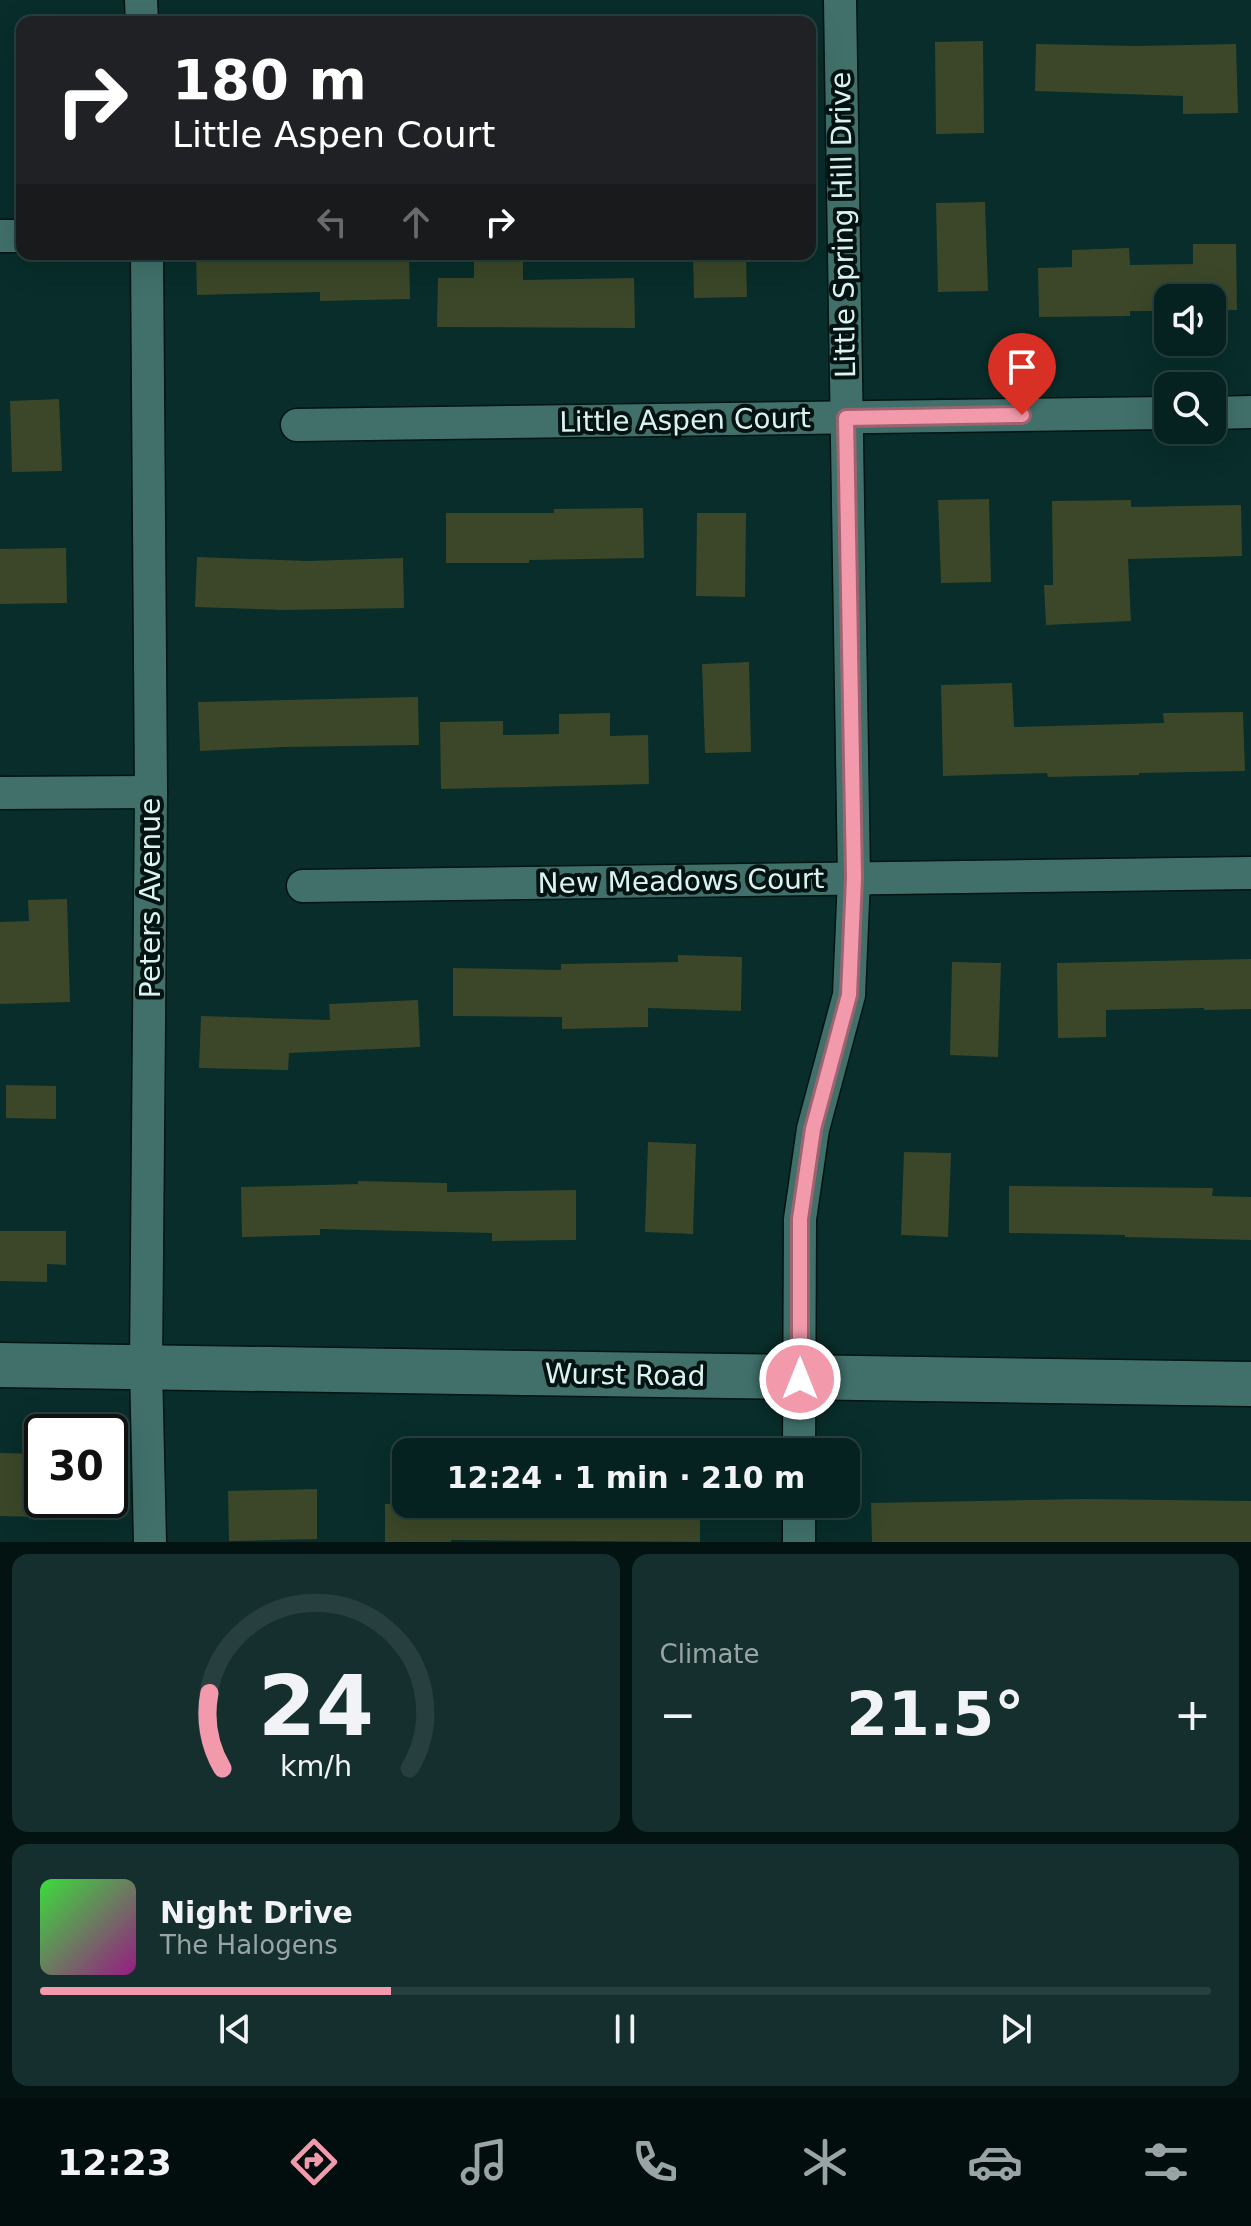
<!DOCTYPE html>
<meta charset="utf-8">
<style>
body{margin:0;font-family:"DejaVu Sans",sans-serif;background:#142f2d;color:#f1f3f6;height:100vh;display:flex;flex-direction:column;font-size:30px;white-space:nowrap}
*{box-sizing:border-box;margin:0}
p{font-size:26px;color:#98a4a5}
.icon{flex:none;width:44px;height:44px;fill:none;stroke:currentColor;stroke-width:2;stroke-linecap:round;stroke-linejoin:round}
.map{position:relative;height:1542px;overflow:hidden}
.side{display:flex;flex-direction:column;gap:12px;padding:12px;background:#031312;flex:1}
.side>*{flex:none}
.guide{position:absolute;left:16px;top:16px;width:800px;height:244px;border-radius:16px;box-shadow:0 8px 32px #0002,0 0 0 2px #273f3e;background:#202124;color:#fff;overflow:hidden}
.buttons{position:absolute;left:1154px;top:284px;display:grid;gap:16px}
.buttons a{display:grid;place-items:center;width:72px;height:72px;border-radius:16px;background:#062220;box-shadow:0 8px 32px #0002,0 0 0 2px #273f3e;font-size:40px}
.speed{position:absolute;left:24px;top:1414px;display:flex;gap:16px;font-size:40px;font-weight:700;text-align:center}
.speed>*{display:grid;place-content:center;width:104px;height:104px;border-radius:50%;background:#062220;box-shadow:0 8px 32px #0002,0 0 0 2px #273f3e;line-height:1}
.speed .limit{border:4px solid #111;border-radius:12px;background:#fff;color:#111}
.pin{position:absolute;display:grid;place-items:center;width:68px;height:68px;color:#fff;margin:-82px -34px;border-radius:50% 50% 50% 0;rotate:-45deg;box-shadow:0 0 8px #0007}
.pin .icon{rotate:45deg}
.me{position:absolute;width:88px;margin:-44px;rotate:0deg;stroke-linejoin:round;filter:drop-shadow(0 0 6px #0008)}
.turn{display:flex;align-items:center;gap:28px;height:168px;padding:0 24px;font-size:36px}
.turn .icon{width:104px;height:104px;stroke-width:2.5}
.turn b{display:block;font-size:56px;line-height:68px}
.lanes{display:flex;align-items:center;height:76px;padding:0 24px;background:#0003;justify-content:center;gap:40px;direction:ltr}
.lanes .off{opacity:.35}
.big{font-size:60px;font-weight:800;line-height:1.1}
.side .widget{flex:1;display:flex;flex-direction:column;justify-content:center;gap:12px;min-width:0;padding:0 28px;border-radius:16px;background:#142f2d}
.side .dial{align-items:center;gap:0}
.dial svg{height:208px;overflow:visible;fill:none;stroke:#273f3e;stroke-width:7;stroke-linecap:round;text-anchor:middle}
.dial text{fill:#f1f3f6;stroke:none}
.song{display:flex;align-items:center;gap:24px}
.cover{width:96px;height:96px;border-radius:12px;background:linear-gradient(135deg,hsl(120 70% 55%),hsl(310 70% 35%))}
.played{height:8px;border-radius:4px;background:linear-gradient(90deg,#f29aac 30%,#273f3e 30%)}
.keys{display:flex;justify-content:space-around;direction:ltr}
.heat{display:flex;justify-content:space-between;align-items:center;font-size:44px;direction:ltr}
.side .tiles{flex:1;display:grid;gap:12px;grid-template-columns:1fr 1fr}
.widget:last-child{grid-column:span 2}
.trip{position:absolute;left:392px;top:1438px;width:468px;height:80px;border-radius:16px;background:#062220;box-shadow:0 8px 32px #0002,0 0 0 2px #273f3e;font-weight:800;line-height:80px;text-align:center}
.tab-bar{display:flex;height:128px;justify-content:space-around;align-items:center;background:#020e0d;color:#98a4a5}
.tab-bar .icon{width:56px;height:56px}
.tab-bar .on{color:#f29aac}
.tab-bar b{font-size:36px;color:#f1f3f6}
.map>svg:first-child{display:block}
</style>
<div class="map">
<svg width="1251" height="1542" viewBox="0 0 1251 1542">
<rect width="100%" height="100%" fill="#082d2a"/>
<g fill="#3b4728">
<polygon points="983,41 984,133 936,134 935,42"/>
<polygon points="1036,44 1138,46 1236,44 1238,113 1183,114 1183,96 1035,91"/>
<polygon points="985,202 988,291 938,292 936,203"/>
<polygon points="1193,244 1236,244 1237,310 1212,310 1212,298 1168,298 1168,311 1130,311 1130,316 1039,317 1038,268 1072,267 1072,250 1129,248 1130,265 1193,264"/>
<polygon points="196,254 409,254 410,299 320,301 320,292 197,295"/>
<polygon points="693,254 746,254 747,297 694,298"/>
<polygon points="474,256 523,256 523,280 634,278 635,328 437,327 438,278 474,278"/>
<polygon points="59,399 62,471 12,472 10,401"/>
<polygon points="989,499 991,582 941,583 938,500"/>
<polygon points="1131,500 1131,507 1241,505 1242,556 1128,559 1131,621 1046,625 1044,585 1053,585 1052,501"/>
<polygon points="643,508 644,558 529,560 529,563 446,563 446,513 554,513 554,509"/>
<polygon points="697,513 746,513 745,597 696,596"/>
<polygon points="66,548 67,603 0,604 0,549"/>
<polygon points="197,557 308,561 403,558 404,608 284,610 195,607"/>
<polygon points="749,662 751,752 705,753 702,664"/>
<polygon points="1012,683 1014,727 1164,723 1163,713 1243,712 1245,771 1139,773 1139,775 1048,777 1047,773 943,776 941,685"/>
<polygon points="418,697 419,745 283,747 200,751 198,702"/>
<polygon points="610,713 610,736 648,735 649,784 441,789 440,722 503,721 503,735 559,734 559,714"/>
<polygon points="67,899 70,1002 0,1004 0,922 29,921 28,900"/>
<polygon points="678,955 742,957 741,1011 648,1008 648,1027 562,1029 562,1017 453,1016 453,968 561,970 561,964 678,962"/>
<polygon points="1251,959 1251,1009 1204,1010 1204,1008 1106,1010 1106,1037 1058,1038 1057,963"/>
<polygon points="952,962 1001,963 998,1057 950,1055"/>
<polygon points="418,1000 420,1047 289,1053 288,1070 199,1068 201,1016 330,1020 329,1004"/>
<polygon points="6,1085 56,1086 56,1119 6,1118"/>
<polygon points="648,1142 696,1144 693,1234 645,1232"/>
<polygon points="904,1152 951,1153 948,1237 901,1235"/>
<polygon points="358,1181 447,1183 447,1192 576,1190 576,1240 492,1241 492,1233 320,1229 320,1235 242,1237 241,1187 358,1184"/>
<polygon points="1009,1186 1213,1188 1212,1196 1251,1197 1251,1240 1125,1237 1125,1235 1009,1233"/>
<polygon points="0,1231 66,1231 66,1265 47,1264 47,1282 0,1281"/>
<polygon points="0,1453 42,1454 42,1517 0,1516"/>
<polygon points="317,1489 317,1539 229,1541 228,1491"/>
<polygon points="1083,1499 1251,1501 1251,1542 872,1542 871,1503"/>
<polygon points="385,1504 700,1504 700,1542 451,1540 451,1542 385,1542"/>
</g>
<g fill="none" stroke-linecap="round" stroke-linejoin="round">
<g stroke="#001412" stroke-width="35">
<g id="street">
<polyline points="141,0 142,22"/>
<polyline points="0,236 22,236"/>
<polyline points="147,254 151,792 146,1367 150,1542"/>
<polyline points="1212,413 1251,412"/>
<polyline points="297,425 1168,413"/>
<polyline points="0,793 151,792"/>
<polyline points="303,886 1251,873"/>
<polyline points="799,1452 800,1219 813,1129 849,995 854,878 840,0"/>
<polyline points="799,1542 799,1504"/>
</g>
</g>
<g stroke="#001412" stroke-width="47">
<polyline id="secondary" points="0,1365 1251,1384"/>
</g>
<use href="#street" stroke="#41706b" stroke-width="32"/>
<use href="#secondary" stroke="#41706b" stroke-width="44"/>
</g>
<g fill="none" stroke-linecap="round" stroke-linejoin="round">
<g stroke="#9d6470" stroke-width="20">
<polyline id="route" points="800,1379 800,1219 813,1129 849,995 854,878 846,418 1022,415"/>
</g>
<use href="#route" stroke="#f29aac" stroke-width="14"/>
</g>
<g text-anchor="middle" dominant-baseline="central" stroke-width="8" stroke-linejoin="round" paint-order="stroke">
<g font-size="28" fill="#dbf3f0" stroke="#021312">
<text transform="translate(843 225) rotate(-91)">Little Spring Hill Drive</text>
<text transform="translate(685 420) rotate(-1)">Little Aspen Court</text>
<text transform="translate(681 881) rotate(-1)">New Meadows Court</text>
<text transform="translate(150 898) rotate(-90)">Peters Avenue</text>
<text transform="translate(625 1375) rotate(1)">Wurst Road</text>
</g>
</g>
</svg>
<div class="buttons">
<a><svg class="icon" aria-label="sound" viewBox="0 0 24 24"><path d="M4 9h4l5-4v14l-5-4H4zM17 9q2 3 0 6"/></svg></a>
<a><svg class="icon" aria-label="search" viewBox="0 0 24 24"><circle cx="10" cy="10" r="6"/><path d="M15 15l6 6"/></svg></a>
</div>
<div class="speed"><div class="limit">30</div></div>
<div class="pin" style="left:1022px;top:415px;background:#d93025"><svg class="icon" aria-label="arrive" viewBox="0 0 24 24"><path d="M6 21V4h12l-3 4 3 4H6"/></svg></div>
<svg class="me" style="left:800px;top:1379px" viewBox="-20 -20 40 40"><circle r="17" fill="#f29aac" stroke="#fff" stroke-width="3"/><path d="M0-11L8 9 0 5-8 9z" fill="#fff"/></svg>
<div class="trip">12:24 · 1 min · 210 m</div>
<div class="guide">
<div class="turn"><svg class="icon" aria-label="right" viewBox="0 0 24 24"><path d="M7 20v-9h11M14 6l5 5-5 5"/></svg><div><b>180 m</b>Little Aspen Court</div></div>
<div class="lanes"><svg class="icon off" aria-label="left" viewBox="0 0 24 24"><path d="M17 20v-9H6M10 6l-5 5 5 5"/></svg><svg class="icon off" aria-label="ahead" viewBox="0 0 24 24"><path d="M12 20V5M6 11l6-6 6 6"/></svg><svg class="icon" aria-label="right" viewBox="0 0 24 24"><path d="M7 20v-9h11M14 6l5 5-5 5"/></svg></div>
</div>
</div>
<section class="side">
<div class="tiles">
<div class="widget dial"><svg viewBox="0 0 100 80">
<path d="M14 69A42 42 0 1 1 86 69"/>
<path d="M14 69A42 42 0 0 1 9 40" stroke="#f29aac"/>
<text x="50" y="56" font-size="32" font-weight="700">24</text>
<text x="50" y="72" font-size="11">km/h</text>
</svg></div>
<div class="widget"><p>Climate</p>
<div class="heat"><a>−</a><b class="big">21.5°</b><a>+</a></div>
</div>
<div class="widget">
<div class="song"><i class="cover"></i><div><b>Night Drive</b><p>The Halogens</p></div></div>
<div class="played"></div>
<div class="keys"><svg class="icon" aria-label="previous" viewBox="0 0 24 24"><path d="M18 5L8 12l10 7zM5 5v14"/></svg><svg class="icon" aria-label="pause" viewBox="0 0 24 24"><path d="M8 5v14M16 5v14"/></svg><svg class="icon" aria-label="next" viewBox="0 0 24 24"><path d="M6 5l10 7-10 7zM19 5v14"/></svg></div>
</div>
</div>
</section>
<nav class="tab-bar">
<b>12:23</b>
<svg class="icon on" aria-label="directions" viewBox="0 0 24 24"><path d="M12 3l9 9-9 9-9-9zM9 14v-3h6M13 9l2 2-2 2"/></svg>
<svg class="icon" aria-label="music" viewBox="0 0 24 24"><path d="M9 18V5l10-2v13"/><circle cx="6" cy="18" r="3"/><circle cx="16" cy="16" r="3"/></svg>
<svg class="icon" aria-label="phone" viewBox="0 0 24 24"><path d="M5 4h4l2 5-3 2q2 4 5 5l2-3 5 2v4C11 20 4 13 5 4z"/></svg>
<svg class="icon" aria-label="climate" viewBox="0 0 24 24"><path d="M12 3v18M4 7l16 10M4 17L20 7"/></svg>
<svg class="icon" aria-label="car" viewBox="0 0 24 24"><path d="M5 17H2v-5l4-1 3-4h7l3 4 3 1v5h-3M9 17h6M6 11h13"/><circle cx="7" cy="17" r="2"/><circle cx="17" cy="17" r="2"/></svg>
<svg class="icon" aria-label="filters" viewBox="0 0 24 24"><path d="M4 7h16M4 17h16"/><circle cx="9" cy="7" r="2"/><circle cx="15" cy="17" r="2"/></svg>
</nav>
